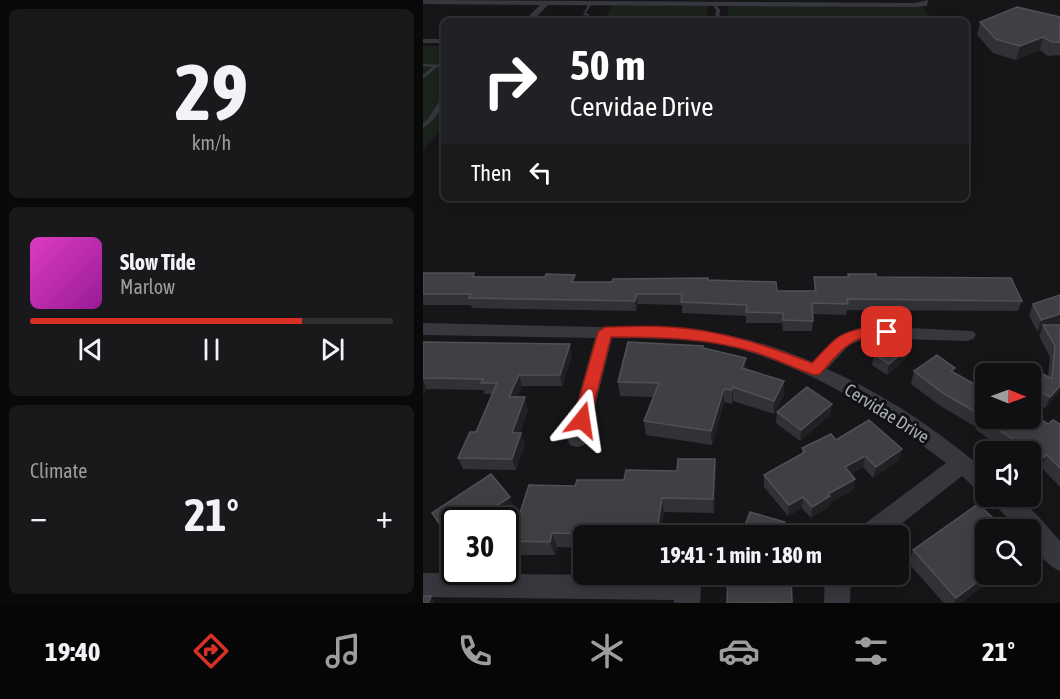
<!DOCTYPE html>
<meta charset="utf-8">
<style>
body{margin:0;font-family:"Asap Condensed",sans-serif;background:#19191b;color:#f1f3f6;height:100vh;display:flex;flex-direction:column;font-size:22px;white-space:nowrap}
*{box-sizing:border-box;margin:0}
p{font-size:20px;color:#9c9d9f}
.icon{flex:none;width:33px;height:33px;fill:none;stroke:currentColor;stroke-width:2;stroke-linecap:round;stroke-linejoin:round}
.map{position:relative;flex:1;overflow:hidden}
.sheet{display:flex;flex-direction:column;gap:9px;padding:9px;background:#09090a;width:423px}
.sheet>*{flex:none}
.banner{position:absolute;left:18px;top:18px;width:528px;height:183px;border-radius:9px;box-shadow:0 3px 15px #0003,0 0 0 2px #303032;background:#202124;color:#fff;overflow:hidden}
.needle{width:39px;rotate:91deg}
.buttons{position:absolute;left:552px;top:363px;display:grid;gap:12px}
.buttons a{display:grid;place-items:center;width:66px;height:66px;border-radius:9px;background:#101012;box-shadow:0 3px 15px #0003,0 0 0 2px #303032;font-size:30px}
.speed{position:absolute;left:18px;top:507px;display:flex;gap:12px;font-size:30px;font-weight:700;text-align:center}
.speed>*{display:grid;place-content:center;width:78px;height:78px;border-radius:50%;background:#101012;box-shadow:0 3px 15px #0003,0 0 0 2px #303032;line-height:1}
.speed .limit{border:3px solid #111;border-radius:9px;background:#fff;color:#111}
.pin{position:absolute;display:grid;place-items:center;width:51px;height:51px;color:#fff;margin:-26px;border-radius:12px;box-shadow:0 3px 9px #0006}
.me{position:absolute;width:66px;margin:-33px;rotate:15deg;stroke-linejoin:round;filter:drop-shadow(0 0 4px #0008)}
.turn{display:flex;align-items:center;gap:21px;height:126px;padding:0 30px;font-size:27px}
.turn .icon{width:78px;height:78px;stroke-width:2.5}
.turn b{display:block;font-size:42px;line-height:51px}
.then{display:flex;align-items:center;height:57px;padding:0 30px;background:#0003;gap:12px;font-size:22px}
.big{font-size:45px;font-weight:700;line-height:1.1}
.sheet .card{flex:1;display:flex;flex-direction:column;justify-content:center;gap:9px;min-width:0;padding:0 21px;border-radius:9px;background:#19191b}
.sheet .dial{align-items:center;gap:0}
.dial b{font-size:78px;line-height:1}
.song{display:flex;align-items:center;gap:18px}
.cover{width:72px;height:72px;border-radius:9px;background:linear-gradient(135deg,hsl(310 70% 55%),hsl(300 70% 35%))}
.played{height:6px;border-radius:3px;background:linear-gradient(90deg,#d93025 75%,#303032 75%)}
.keys{display:flex;justify-content:space-around;direction:ltr}
.heat{display:flex;justify-content:space-between;align-items:center;font-size:33px;direction:ltr}
.trip{position:absolute;left:150px;top:525px;width:336px;height:60px;border-radius:9px;background:#101012;box-shadow:0 3px 15px #0003,0 0 0 2px #303032;font-weight:700;line-height:60px;text-align:center}
.menu{display:flex;height:96px;justify-content:space-around;align-items:center;background:#060607;color:#9c9d9f}
.menu .icon{width:42px;height:42px}
.menu .on{color:#d93025}
.menu b{font-size:27px;color:#f1f3f6}
main{display:flex;flex:1;min-height:0}
.map>svg:first-child{display:block}
</style>
<main>
<section class="sheet">
<div class="card dial"><b>29</b><p>km/h</p></div>
<div class="card">
<div class="song"><i class="cover"></i><div><b>Slow Tide</b><p>Marlow</p></div></div>
<div class="played"></div>
<div class="keys"><svg class="icon" aria-label="previous" viewBox="0 0 24 24"><path d="M18 5L8 12l10 7zM5 5v14"/></svg><svg class="icon" aria-label="pause" viewBox="0 0 24 24"><path d="M8 5v14M16 5v14"/></svg><svg class="icon" aria-label="next" viewBox="0 0 24 24"><path d="M6 5l10 7-10 7zM19 5v14"/></svg></div>
</div>
<div class="card"><p>Climate</p>
<div class="heat"><a>−</a><b class="big">21°</b><a>+</a></div>
</div>
</section>
<div class="map">
<svg width="637" height="603" viewBox="0 0 637 603">
<rect width="100%" height="100%" fill="#161618"/>
<g fill="#1c231d">
<polygon points="190,5 285,6 282,21 181,21"/>
<polygon points="305,6 499,6 511,21 304,21"/>
<polygon points="0,46 21,46 21,126 0,150"/>
</g>
<g fill="none" stroke-linecap="round" stroke-linejoin="round">
<g fill="#37383d" fill-rule="evenodd">
<polygon points="166,2 169,3 163,13 167,15 165,16 160,15"/>
<polygon points="289,3 291,3 297,10 296,21 292,21 293,10"/>
<polygon points="0,64 21,65 21,67 14,67 0,79 0,75 9,67 0,66"/>
<path d="M21,96C21,108 10,122 0,128V123L5,119L19,97Z"/>
</g>
<g fill="#37383d" fill-rule="evenodd">
<polygon points="0,0 492,3 505,0 504,6 492,7 125,5 109,21 101,21 117,5 0,4"/>
<rect x="0" y="39" width="21" height="4"/>
<path d="M0,323L268,329C310,334 351,345 389,362L414,337L441,326L550,331L553,335L550,339L544,341L443,338L426,345L404,369C462,394 515,431 562,470V492L554,490L539,476L463,536H432L436,528L523,463C457,412 382,363 299,345C263,337 226,339 189,338L164,439L161,445L154,447L147,445L144,439L172,338L0,335Z"/>
<path d="M566,496H594L614,515L637,541V571C621,564 608,546 608,530H598L569,503Z"/>
<polygon points="0,573 265,576 274,579 278,588 277,603 251,603 251,600 0,597"/>
<polygon points="402,574 428,574 427,603 401,603"/>
</g>
<polygon fill="#37383d" fill-rule="evenodd" points="0,0 5,0 1,3"/>
</g>
<g fill="#323236">
<polygon points="637,17 637,55 625,56 617,50 593,60 570,53 554,35 557,22"/>
<polygon points="0,273 51,273 52,277 153,282 189,282 285,280 354,291 391,291 391,277 424,277 425,274 453,277 599,301 595,311 424,310 423,315 390,314 390,321 389,331 360,331 359,323 323,323 323,316 259,313 259,305 215,304 213,311 49,308 48,305 0,305"/>
<polygon points="610,304 637,323 631,325 637,325 637,391 622,408 608,400 608,374 625,377 627,357 616,336 619,329 614,331 606,315"/>
<polygon points="0,342 149,355 139,386 99,386 94,397 105,409 97,433 102,444 93,470 40,469 35,458 53,432 69,394 62,394 60,390 4,389 0,396"/>
<polygon points="280,346 280,348 323,369 361,381 361,395 351,414 310,401 309,404 301,402 289,445 223,435 221,421 230,397 197,396 195,382"/>
<polygon points="451,354 484,358 464,375 449,365"/>
<polygon points="491,371 531,373 625,424 637,424 637,487 618,467 608,475 608,452 584,452 552,429 553,427 516,405 488,384"/>
<polygon points="409,404 407,415 377,441 353,423 354,412"/>
<polygon points="413,440 479,449 476,460 450,478 440,467 428,474 432,479 430,490 406,503 406,507 388,518 379,508 365,516 341,487 341,475 379,454 379,448"/>
<polygon points="292,459 293,473 291,513 241,512 238,536 160,536 160,548 134,547 132,555 93,555 88,541 152,486 201,480 254,471"/>
<polygon points="9,513 93,513 32,520 32,549 18,529"/>
<polygon points="490,550 538,603 521,603 486,564"/>
</g>
<g fill="#212124">
<polygon points="620,37 617,50 593,60 597,46"/>
<polygon points="214,294 215,304 213,311 212,301"/>
<polygon points="637,314 637,323 622,328 620,325 619,329 614,331 618,320"/>
<polygon points="147,344 149,355 139,386 137,375"/>
<polygon points="486,347 484,358 464,375 466,364"/>
<polygon points="323,358 323,372 319,368"/>
<polygon points="96,375 99,386 90,408 86,397"/>
<polygon points="0,380 4,389 0,396"/>
<polygon points="361,381 361,395 351,414 351,401"/>
<polygon points="637,386 637,391 622,408 627,397"/>
<polygon points="310,387 310,401 309,404 309,390"/>
<polygon points="301,389 301,402 289,445 288,431"/>
<polygon points="102,397 105,409 93,444 89,433"/>
<polygon points="409,404 407,415 377,441 378,430"/>
<polygon points="98,433 102,444 93,470 89,459"/>
<polygon points="479,449 476,460 450,478 453,467"/>
<polygon points="624,455 618,467 608,475 614,462"/>
<polygon points="442,456 440,467 420,478 422,467"/>
<polygon points="292,459 293,473 291,513 290,499"/>
<polygon points="432,479 430,490 406,503 406,507 388,518 389,507 405,494"/>
<polygon points="87,497 93,513 82,521 52,520"/>
<polygon points="380,497 379,508 365,516 366,505"/>
<polygon points="239,498 241,512 238,536 235,536 234,531"/>
<polygon points="362,522 360,536 357,536"/>
<polygon points="129,533 134,547 132,555 127,542"/>
<polygon points="32,535 32,547 27,538"/>
<polygon points="565,574 576,574 538,603 531,603 533,598"/>
<polygon points="8,596 12,603 5,603"/>
</g>
<g fill="#3f3f44" stroke="#4f5156" stroke-width="1.5">
<polygon points="594,7 637,17 637,42 629,42 620,37 597,46 573,39 557,22"/>
<polygon points="0,273 51,273 49,277 122,277 123,274 152,275 149,282 189,282 190,279 285,278 285,280 353,282 354,291 393,291 391,277 426,277 425,274 453,274 453,277 588,278 599,301 424,299 425,304 389,303 390,321 360,320 360,313 323,312 324,305 258,302 259,294 214,294 212,301 46,298 48,294 0,294"/>
<polygon points="637,295 637,314 618,320 610,304"/>
<polygon points="620,325 637,325 637,386 627,397 608,386 608,374 601,374 607,367 629,379 632,346"/>
<polygon points="471,338 486,347 466,364 451,354"/>
<polygon points="0,342 147,344 137,375 96,375 86,397 102,397 89,433 98,433 89,459 35,458 47,432 53,432 74,383 58,383 60,379 0,378"/>
<polygon points="205,342 280,346 280,348 323,358 319,368 361,381 351,401 310,387 309,390 301,389 288,431 221,421 236,383 195,382"/>
<polygon points="514,355 532,368 528,371 562,390 562,418 608,418 608,413 625,424 630,420 637,424 637,468 624,455 614,462 608,457 608,452 600,452 594,447 597,444 556,417 558,415 520,393 491,371"/>
<polygon points="384,387 409,404 378,430 354,412"/>
<polygon points="446,420 479,449 453,467 442,456 422,467 432,479 405,494 407,496 389,507 380,497 366,505 341,475 382,452 379,448 408,434 413,440"/>
<polygon points="255,459 292,459 290,499 239,498 234,531 181,530 181,534 129,533 127,542 88,541 106,485 152,486 154,480 201,480 203,470 254,471"/>
<polygon points="68,474 87,497 52,520 32,520 32,535 27,538 9,513"/>
<polygon points="555,504 583,530 562,530 562,574 565,574 533,598 490,550"/>
<polygon points="327,512 362,522 357,536 318,536"/>
<polygon points="305,574 368,575 369,602 304,603"/>
<polygon points="0,596 8,596 5,603 0,603"/>
</g>
<path fill="#d93025" stroke="#8d1f18" stroke-width="1.5" d="M182,327C203,327 225,325 247,327C297,330 343,345 389,363C397,355 404,346 413,339C423,330 462,320 471,332C464,340 453,335 443,337C423,341 411,359 397,374L392,375C371,369 352,358 331,352C284,338 237,337 188,337L167,420L165,425L159,427L153,425L150,420L175,332Z"/>
<g text-anchor="middle" dominant-baseline="central" stroke-width="6" stroke-linejoin="round" paint-order="stroke">
<g font-size="18" fill="#a8adb8" stroke="#111113">
<text transform="translate(464 413) rotate(32)">Cervidae Drive</text>
</g>
</g>
</svg>
<div class="buttons">
<a><svg class="needle" viewBox="-14 -14 28 28"><path d="M0-13l5 13h-10z" fill="#e53935"/><path d="M0 13l5-13h-10z" fill="#9c9d9f"/></svg></a>
<a><svg class="icon" aria-label="sound" viewBox="0 0 24 24"><path d="M4 9h4l5-4v14l-5-4H4zM17 9q2 3 0 6"/></svg></a>
<a><svg class="icon" aria-label="search" viewBox="0 0 24 24"><circle cx="10" cy="10" r="6"/><path d="M15 15l6 6"/></svg></a>
</div>
<div class="speed"><div class="limit">30</div></div>
<div class="pin" style="left:464px;top:332px;background:#d93025"><svg class="icon" aria-label="arrive" viewBox="0 0 24 24"><path d="M6 21V4h12l-3 4 3 4H6"/></svg></div>
<svg class="me" style="left:159px;top:420px" viewBox="-20 -20 40 40"><path d="M0-17L14 15 0 8-14 15z" fill="#d93025" stroke="#fff" stroke-width="4"/></svg>
<div class="trip">19:41 · 1 min · 180 m</div>
<div class="banner">
<div class="turn"><svg class="icon" aria-label="right" viewBox="0 0 24 24"><path d="M7 20v-9h11M14 6l5 5-5 5"/></svg><div><b>50 m</b>Cervidae Drive</div></div>
<div class="then">Then<svg class="icon" aria-label="left" viewBox="0 0 24 24"><path d="M17 20v-9H6M10 6l-5 5 5 5"/></svg></div>
</div>
</div>
</main>
<nav class="menu">
<b>19:40</b>
<svg class="icon on" aria-label="directions" viewBox="0 0 24 24"><path d="M12 3l9 9-9 9-9-9zM9 14v-3h6M13 9l2 2-2 2"/></svg>
<svg class="icon" aria-label="music" viewBox="0 0 24 24"><path d="M9 18V5l10-2v13"/><circle cx="6" cy="18" r="3"/><circle cx="16" cy="16" r="3"/></svg>
<svg class="icon" aria-label="phone" viewBox="0 0 24 24"><path d="M5 4h4l2 5-3 2q2 4 5 5l2-3 5 2v4C11 20 4 13 5 4z"/></svg>
<svg class="icon" aria-label="climate" viewBox="0 0 24 24"><path d="M12 3v18M4 7l16 10M4 17L20 7"/></svg>
<svg class="icon" aria-label="car" viewBox="0 0 24 24"><path d="M5 17H2v-5l4-1 3-4h7l3 4 3 1v5h-3M9 17h6M6 11h13"/><circle cx="7" cy="17" r="2"/><circle cx="17" cy="17" r="2"/></svg>
<svg class="icon" aria-label="filters" viewBox="0 0 24 24"><path d="M4 7h16M4 17h16"/><circle cx="9" cy="7" r="2"/><circle cx="15" cy="17" r="2"/></svg>
<b>21°</b>
</nav>
